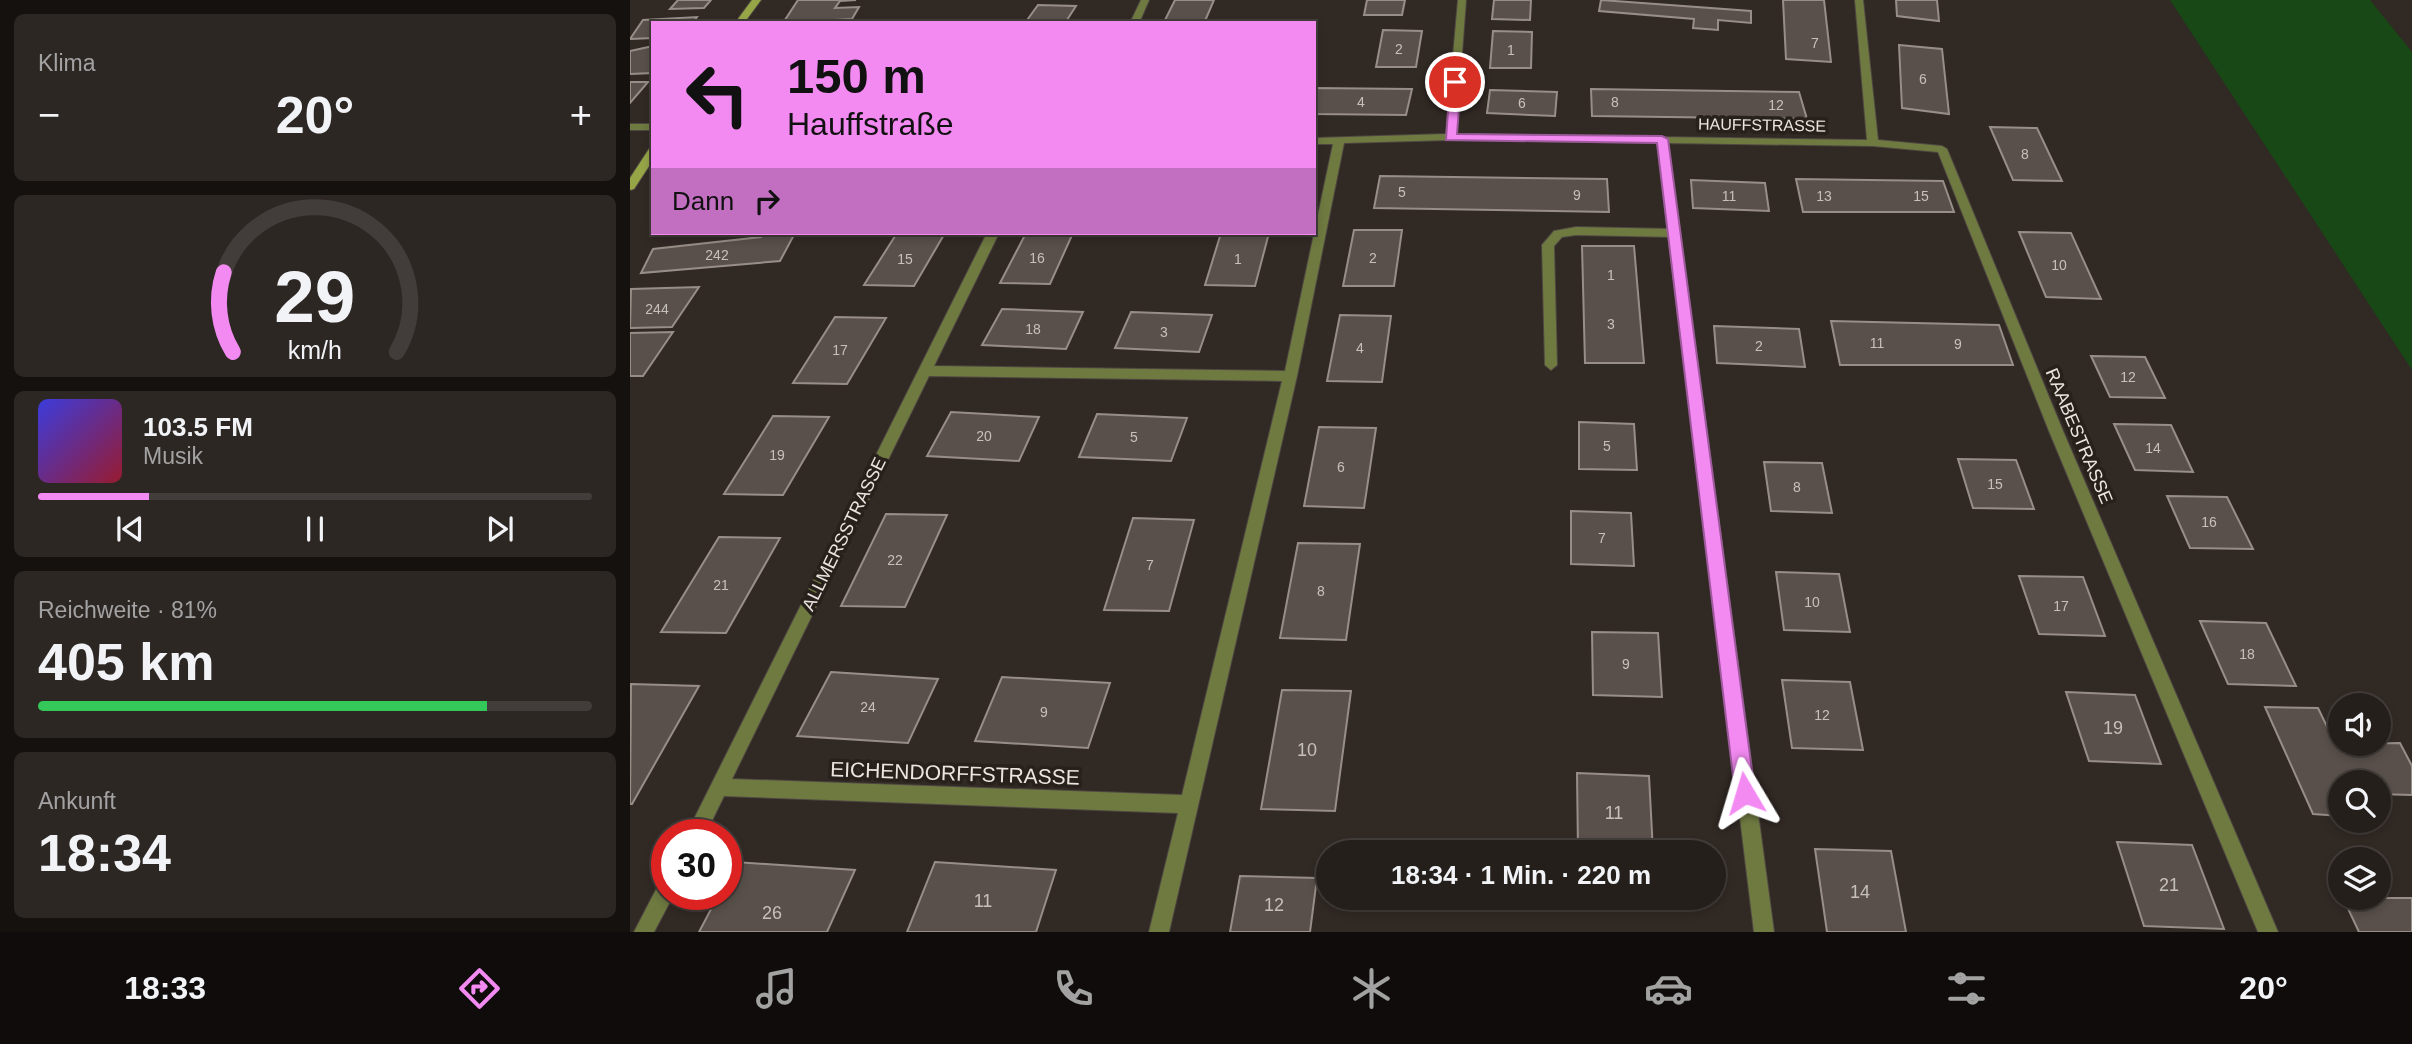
<!DOCTYPE html>
<html lang="de">
<meta charset="utf-8">
<style>
body{margin:0;font-family:Arial,sans-serif;background:#2d2724;color:#f1f3f6;height:100vh;display:flex;flex-direction:column;font-size:26px;white-space:nowrap}
*{box-sizing:border-box;margin:0}
p{font-size:23px;color:#a3a2a3}
.icon{flex:none;width:38px;height:38px;fill:none;stroke:currentColor;stroke-width:2;stroke-linecap:round;stroke-linejoin:round}
.map{position:relative;flex:1;overflow:hidden}
.sheet{display:flex;flex-direction:column;gap:14px;padding:14px;background:#14110f;width:630px}
.sheet>*{flex:none}
.hud{position:absolute;left:21px;top:21px;width:665px;height:214px;border-radius:0px;box-shadow:0 4px 10px #0003,0 0 0 2px #423d3a;background:#f38af2;color:#111;overflow:hidden}
.tools{position:absolute;left:1698px;top:693px;display:grid;gap:14px}
.tools a{display:grid;place-items:center;width:63px;height:63px;border-radius:50%;background:#251f1b;box-shadow:0 4px 10px #0003,0 0 0 2px #423d3a;font-size:35px}
.speed{position:absolute;left:21px;top:819px;display:flex;gap:14px;font-size:35px;font-weight:700;text-align:center}
.speed>*{display:grid;place-content:center;width:91px;height:91px;border-radius:50%;background:#251f1b;box-shadow:0 4px 10px #0003,0 0 0 2px #423d3a;line-height:1}
.speed .limit{border:10px solid #d22;background:#fff;color:#111}
.pin{position:absolute;display:grid;place-items:center;width:60px;height:60px;color:#fff;margin:-30px;border:4px solid #fff;border-radius:50%;box-shadow:0 2px 7px #0007}
.me{position:absolute;width:77px;margin:-38px;rotate:353deg;stroke-linejoin:round;filter:drop-shadow(0 0 5px #0008)}
.turn{display:flex;align-items:center;gap:24px;height:147px;padding:0 21px;font-size:32px}
.turn .icon{width:91px;height:91px;stroke-width:2.5}
.turn b{display:block;font-size:49px;line-height:60px}
.then{display:flex;align-items:center;height:66px;padding:0 21px;background:#0003;gap:14px;font-size:26px}
.big{font-size:52px;font-weight:600;line-height:1.1}
.sheet .widget{flex:1;display:flex;flex-direction:column;justify-content:center;gap:10px;min-width:0;padding:0 24px;border-radius:10px;background:#2d2724}
.sheet .dial{align-items:center;gap:0}
.dial svg{height:182px;overflow:visible;fill:none;stroke:#423d3a;stroke-width:7;stroke-linecap:round;text-anchor:middle}
.dial text{fill:#f1f3f6;stroke:none}
.song{display:flex;align-items:center;gap:21px}
.cover{width:84px;height:84px;border-radius:10px;background:linear-gradient(135deg,hsl(240 70% 55%),hsl(350 70% 35%))}
.played{height:7px;border-radius:4px;background:linear-gradient(90deg,#f38af2 20%,#423d3a 20%)}
.keys{display:flex;justify-content:space-around;direction:ltr}
.heat{display:flex;justify-content:space-between;align-items:center;font-size:38px;direction:ltr}
.charge{height:10px;border-radius:5px;background:linear-gradient(90deg,#34c759 81%,#423d3a 0)}
.trip{position:absolute;left:686px;top:840px;width:410px;height:70px;border-radius:35px;background:#251f1b;box-shadow:0 4px 10px #0003,0 0 0 2px #423d3a;font-weight:600;line-height:70px;text-align:center}
.tab-bar{display:flex;height:112px;justify-content:space-around;align-items:center;background:#0f0c0b;color:#a3a2a3}
.tab-bar .icon{width:49px;height:49px}
.tab-bar .active{color:#f38af2}
.tab-bar b{font-size:32px;color:#f1f3f6}
main{display:flex;flex:1;min-height:0}
.map>svg:first-child{display:block}
</style>
<main>
<section class="sheet">
<div class="widget"><p>Klima</p>
<div class="heat"><a>−</a><b class="big">20°</b><a>+</a></div>
</div>
<div class="widget dial"><svg viewBox="0 0 100 80">
<path d="M14 69A42 42 0 1 1 86 69"/>
<path d="M14 69A42 42 0 0 1 10 34" stroke="#f38af2"/>
<text x="50" y="56" font-size="32" font-weight="700">29</text>
<text x="50" y="72" font-size="11">km/h</text>
</svg></div>
<div class="widget">
<div class="song"><i class="cover"></i><div><b>103.5 FM</b><p>Musik</p></div></div>
<div class="played"></div>
<div class="keys"><svg class="icon" aria-label="previous" viewBox="0 0 24 24"><path d="M18 5L8 12l10 7zM5 5v14"/></svg><svg class="icon" aria-label="pause" viewBox="0 0 24 24"><path d="M8 5v14M16 5v14"/></svg><svg class="icon" aria-label="next" viewBox="0 0 24 24"><path d="M6 5l10 7-10 7zM19 5v14"/></svg></div>
</div>
<div class="widget"><p>Reichweite · 81%</p><b class="big">405 km</b><div class="charge"></div></div>
<div class="widget"><p>Ankunft</p><b class="big">18:34</b></div>
</section>
<div class="map">
<svg width="1782" height="932" viewBox="0 0 1782 932">
<rect width="100%" height="100%" fill="#312924"/>
<polygon fill="#184816" points="1540,0 1740,0 1782,52 1782,370"/>
<g fill="#59504b" stroke="#988e88" stroke-width="2">
<polygon points="48,0 81,0 74,8 40,9"/>
<polygon points="168,0 226,0 210,1 205,8 229,7 222,19 153,23"/>
<polygon points="545,0 584,0 575,21 535,20"/>
<polygon points="737,0 775,0 772,15 734,15"/>
<polygon points="864,0 901,0 900,20 862,19"/>
<polygon points="971,0 1121,11 1121,23 1088,20 1088,30 1063,28 1064,19 969,11"/>
<polygon points="1153,0 1194,0 1201,62 1156,59"/>
<polygon points="1266,0 1307,0 1309,21 1267,16"/>
<polygon points="408,5 446,6 435,23 395,23"/>
<polygon points="67,17 63,23 23,23 23,38 0,39 13,20"/>
<polygon points="753,30 792,31 786,67 746,67"/>
<polygon points="863,31 902,32 901,68 860,68"/>
<polygon points="1269,45 1312,49 1319,114 1272,108"/>
<polygon points="23,46 23,73 0,74 0,51"/>
<polygon points="0,82 18,82 0,103"/>
<polygon points="684,88 782,89 776,115 684,114"/>
<polygon points="961,89 1169,92 1177,119 962,116"/>
<polygon points="860,90 927,92 925,116 857,113"/>
<polygon points="1360,127 1407,128 1432,181 1383,180"/>
<polygon points="750,176 977,179 979,212 744,208"/>
<polygon points="1166,179 1313,181 1324,212 1173,212"/>
<polygon points="1061,180 1135,183 1139,211 1063,208"/>
<polygon points="724,230 772,230 764,286 713,286"/>
<polygon points="1389,232 1441,233 1471,299 1416,297"/>
<polygon points="134,233 165,233 150,261 11,273 23,249 131,237"/>
<polygon points="267,233 315,233 284,286 234,285"/>
<polygon points="396,233 443,233 420,284 370,283"/>
<polygon points="591,233 639,233 625,286 575,285"/>
<polygon points="952,246 1004,246 1014,363 955,363"/>
<polygon points="69,287 42,327 0,328 1,289"/>
<polygon points="372,309 453,312 436,349 352,345"/>
<polygon points="501,312 582,315 569,352 485,348"/>
<polygon points="710,315 761,316 752,382 697,381"/>
<polygon points="205,317 256,318 217,384 163,383"/>
<polygon points="1201,321 1369,325 1383,365 1210,365"/>
<polygon points="1084,326 1169,329 1175,367 1087,363"/>
<polygon points="43,332 13,376 0,376 0,333"/>
<polygon points="1461,356 1515,357 1535,398 1480,397"/>
<polygon points="321,412 409,417 389,461 297,456"/>
<polygon points="467,414 557,418 541,461 449,457"/>
<polygon points="143,416 199,417 153,495 94,494"/>
<polygon points="949,422 1004,424 1007,470 949,469"/>
<polygon points="1484,424 1541,425 1563,472 1505,470"/>
<polygon points="689,427 746,428 734,508 674,506"/>
<polygon points="1328,459 1386,460 1404,509 1343,508"/>
<polygon points="1134,462 1192,463 1202,513 1141,511"/>
<polygon points="1537,496 1597,497 1623,549 1560,548"/>
<polygon points="941,511 1001,513 1004,566 941,564"/>
<polygon points="256,514 317,515 275,607 211,606"/>
<polygon points="503,518 564,520 539,611 474,610"/>
<polygon points="89,537 150,538 96,633 31,632"/>
<polygon points="668,543 730,544 716,640 650,638"/>
<polygon points="1146,572 1209,574 1220,632 1154,630"/>
<polygon points="1389,576 1453,577 1475,636 1409,634"/>
<polygon points="1570,621 1636,623 1666,686 1598,684"/>
<polygon points="962,632 1028,633 1032,697 963,695"/>
<polygon points="201,672 308,679 278,743 167,736"/>
<polygon points="372,677 480,683 458,748 345,741"/>
<polygon points="1152,680 1220,682 1233,750 1162,748"/>
<polygon points="1,684 69,686 2,804 0,804"/>
<polygon points="652,690 721,691 705,811 631,809"/>
<polygon points="1436,692 1505,695 1531,764 1459,761"/>
<polygon points="1635,707 1688,708 1704,741 1710,744 1770,743 1782,766 1782,795 1748,794 1748,782 1710,782 1710,816 1683,814"/>
<polygon points="947,773 1019,776 1023,852 948,850"/>
<polygon points="1487,842 1562,845 1594,929 1514,926"/>
<polygon points="1185,849 1261,851 1276,932 1197,932"/>
<polygon points="105,862 225,870 197,932 69,932 89,894 96,894 96,880"/>
<polygon points="305,862 426,870 406,932 277,932"/>
<polygon points="610,876 687,878 680,932 600,932"/>
<polygon points="1713,898 1782,898 1782,932 1729,932"/>
</g>
<g fill="none" stroke-linecap="round" stroke-linejoin="round">
<g stroke="#4f4742" stroke-width="2">
<g id="service">
<rect x="0" y="124" width="23" height="6"/>
<polygon points="946,227 1044,229 1050,233 1044,237 946,235 932,237 924,246 927,365 921,370 915,365 912,245 924,231"/>
</g>
</g>
<g stroke="#4f4742" stroke-width="2">
<g id="minor">
<polygon points="511,0 519,0 509,23 500,23"/>
<path d="M828,0H836L826,134L1237,140L1225,0H1233L1248,140L1312,146L1317,149L1433,431L1648,932H1628L1419,431L1308,152L1243,146L1038,143L1144,932H1124L1027,143L821,140L714,143L667,376L539,932H519L548,813L94,796L75,835H56L357,233H369L304,366L655,371L703,144H684V138L816,134ZM299,376L652,381L552,795L102,779Z"/>
<polygon points="37,880 37,894 44,894 24,932 4,932 30,882"/>
</g>
</g>
<g stroke="#4f4742" stroke-width="2">
<g id="secondary">
<polygon points="122,0 131,0 114,23 105,23"/>
<polygon points="23,148 23,160 4,189 0,190 0,178 19,149"/>
</g>
</g>
<use href="#service" fill="#6f7a41" fill-rule="evenodd"/>
<use href="#minor" fill="#6f7a41" fill-rule="evenodd"/>
<use href="#secondary" fill="#96a647" fill-rule="evenodd"/>
</g>
<polygon fill="#f38af2" stroke="#9e5a9d" stroke-width="2" points="825,79 831,82 827,134 1032,136 1038,139 1125,793 1123,800 1115,803 1108,800 1105,793 1027,143 816,140 820,82"/>
<g text-anchor="middle" dominant-baseline="central" stroke-width="7" stroke-linejoin="round" paint-order="stroke">
<g font-size="14" fill="#c6c0bc">
<text x="1185" y="43">7</text>
<text x="769" y="49">2</text>
<text x="881" y="50">1</text>
<text x="1293" y="79">6</text>
<text x="731" y="102">4</text>
<text x="985" y="102">8</text>
<text x="892" y="103">6</text>
<text x="1146" y="105">12</text>
<text x="1395" y="154">8</text>
<text x="772" y="192">5</text>
<text x="947" y="195">9</text>
<text x="1099" y="196">11</text>
<text x="1194" y="196">13</text>
<text x="1291" y="196">15</text>
<text x="87" y="255">242</text>
<text x="407" y="258">16</text>
<text x="743" y="258">2</text>
<text x="275" y="259">15</text>
<text x="608" y="259">1</text>
<text x="1429" y="265">10</text>
<text x="981" y="275">1</text>
<text x="27" y="309">244</text>
<text x="981" y="324">3</text>
<text x="403" y="329">18</text>
<text x="534" y="332">3</text>
<text x="1247" y="343">11</text>
<text x="1328" y="344">9</text>
<text x="1129" y="346">2</text>
<text x="730" y="348">4</text>
<text x="210" y="350">17</text>
<text x="1498" y="377">12</text>
<text x="354" y="436">20</text>
<text x="504" y="437">5</text>
<text x="977" y="446">5</text>
<text x="1523" y="448">14</text>
<text x="147" y="455">19</text>
<text x="711" y="467">6</text>
<text x="1365" y="484">15</text>
<text x="1167" y="487">8</text>
<text x="1579" y="522">16</text>
<text x="972" y="538">7</text>
<text x="265" y="560">22</text>
<text x="520" y="565">7</text>
<text x="91" y="585">21</text>
<text x="691" y="591">8</text>
<text x="1182" y="602">10</text>
<text x="1431" y="606">17</text>
<text x="1617" y="654">18</text>
<text x="996" y="664">9</text>
<text x="238" y="707">24</text>
<text x="414" y="712">9</text>
<text x="1192" y="715">12</text>
</g>
<g font-size="16" fill="#eae5e1" stroke="#27201b">
<text transform="translate(1132 125) rotate(1)">HAUFFSTRASSE</text>
</g>
<g font-size="18" fill="#eae5e1" stroke="#27201b">
<text transform="translate(1449 436) rotate(67)">RAABESTRASSE</text>
<text transform="translate(214 534) rotate(-64)">ALLMERSSTRASSE</text>
</g>
<g font-size="18" fill="#c6c0bc">
<text x="1483" y="728">19</text>
<text x="677" y="750">10</text>
<text x="984" y="813">11</text>
<text x="1539" y="885">21</text>
<text x="1230" y="892">14</text>
<text x="353" y="901">11</text>
<text x="644" y="905">12</text>
<text x="142" y="913">26</text>
</g>
<g font-size="21" fill="#eae5e1" stroke="#27201b">
<text transform="translate(325 773) rotate(2)">EICHENDORFFSTRASSE</text>
</g>
</g>
</svg>
<div class="tools">
<a><svg class="icon" aria-label="sound" viewBox="0 0 24 24"><path d="M4 9h4l5-4v14l-5-4H4zM17 9q2 3 0 6"/></svg></a>
<a><svg class="icon" aria-label="search" viewBox="0 0 24 24"><circle cx="10" cy="10" r="6"/><path d="M15 15l6 6"/></svg></a>
<a><svg class="icon" aria-label="layers" viewBox="0 0 24 24"><path d="M12 4l9 5-9 5-9-5zM3 14l9 5 9-5"/></svg></a>
</div>
<div class="speed"><div class="limit">30</div></div>
<div class="pin" style="left:825px;top:82px;background:#d93025"><svg class="icon" aria-label="arrive" viewBox="0 0 24 24"><path d="M6 21V4h12l-3 4 3 4H6"/></svg></div>
<svg class="me" style="left:1115px;top:793px" viewBox="-20 -20 40 40"><path d="M0-17L14 15 0 8-14 15z" fill="#f38af2" stroke="#fff" stroke-width="4"/></svg>
<div class="trip">18:34 · 1 Min. · 220 m</div>
<div class="hud">
<div class="turn"><svg class="icon" aria-label="left" viewBox="0 0 24 24"><path d="M17 20v-9H6M10 6l-5 5 5 5"/></svg><div><b>150 m</b>Hauffstraße</div></div>
<div class="then">Dann<svg class="icon" aria-label="right" viewBox="0 0 24 24"><path d="M7 20v-9h11M14 6l5 5-5 5"/></svg></div>
</div>
</div>
</main>
<nav class="tab-bar">
<b>18:33</b>
<svg class="icon active" aria-label="directions" viewBox="0 0 24 24"><path d="M12 3l9 9-9 9-9-9zM9 14v-3h6M13 9l2 2-2 2"/></svg>
<svg class="icon" aria-label="music" viewBox="0 0 24 24"><path d="M9 18V5l10-2v13"/><circle cx="6" cy="18" r="3"/><circle cx="16" cy="16" r="3"/></svg>
<svg class="icon" aria-label="phone" viewBox="0 0 24 24"><path d="M5 4h4l2 5-3 2q2 4 5 5l2-3 5 2v4C11 20 4 13 5 4z"/></svg>
<svg class="icon" aria-label="climate" viewBox="0 0 24 24"><path d="M12 3v18M4 7l16 10M4 17L20 7"/></svg>
<svg class="icon" aria-label="car" viewBox="0 0 24 24"><path d="M5 17H2v-5l4-1 3-4h7l3 4 3 1v5h-3M9 17h6M6 11h13"/><circle cx="7" cy="17" r="2"/><circle cx="17" cy="17" r="2"/></svg>
<svg class="icon" aria-label="filters" viewBox="0 0 24 24"><path d="M4 7h16M4 17h16"/><circle cx="9" cy="7" r="2"/><circle cx="15" cy="17" r="2"/></svg>
<b>20°</b>
</nav>
